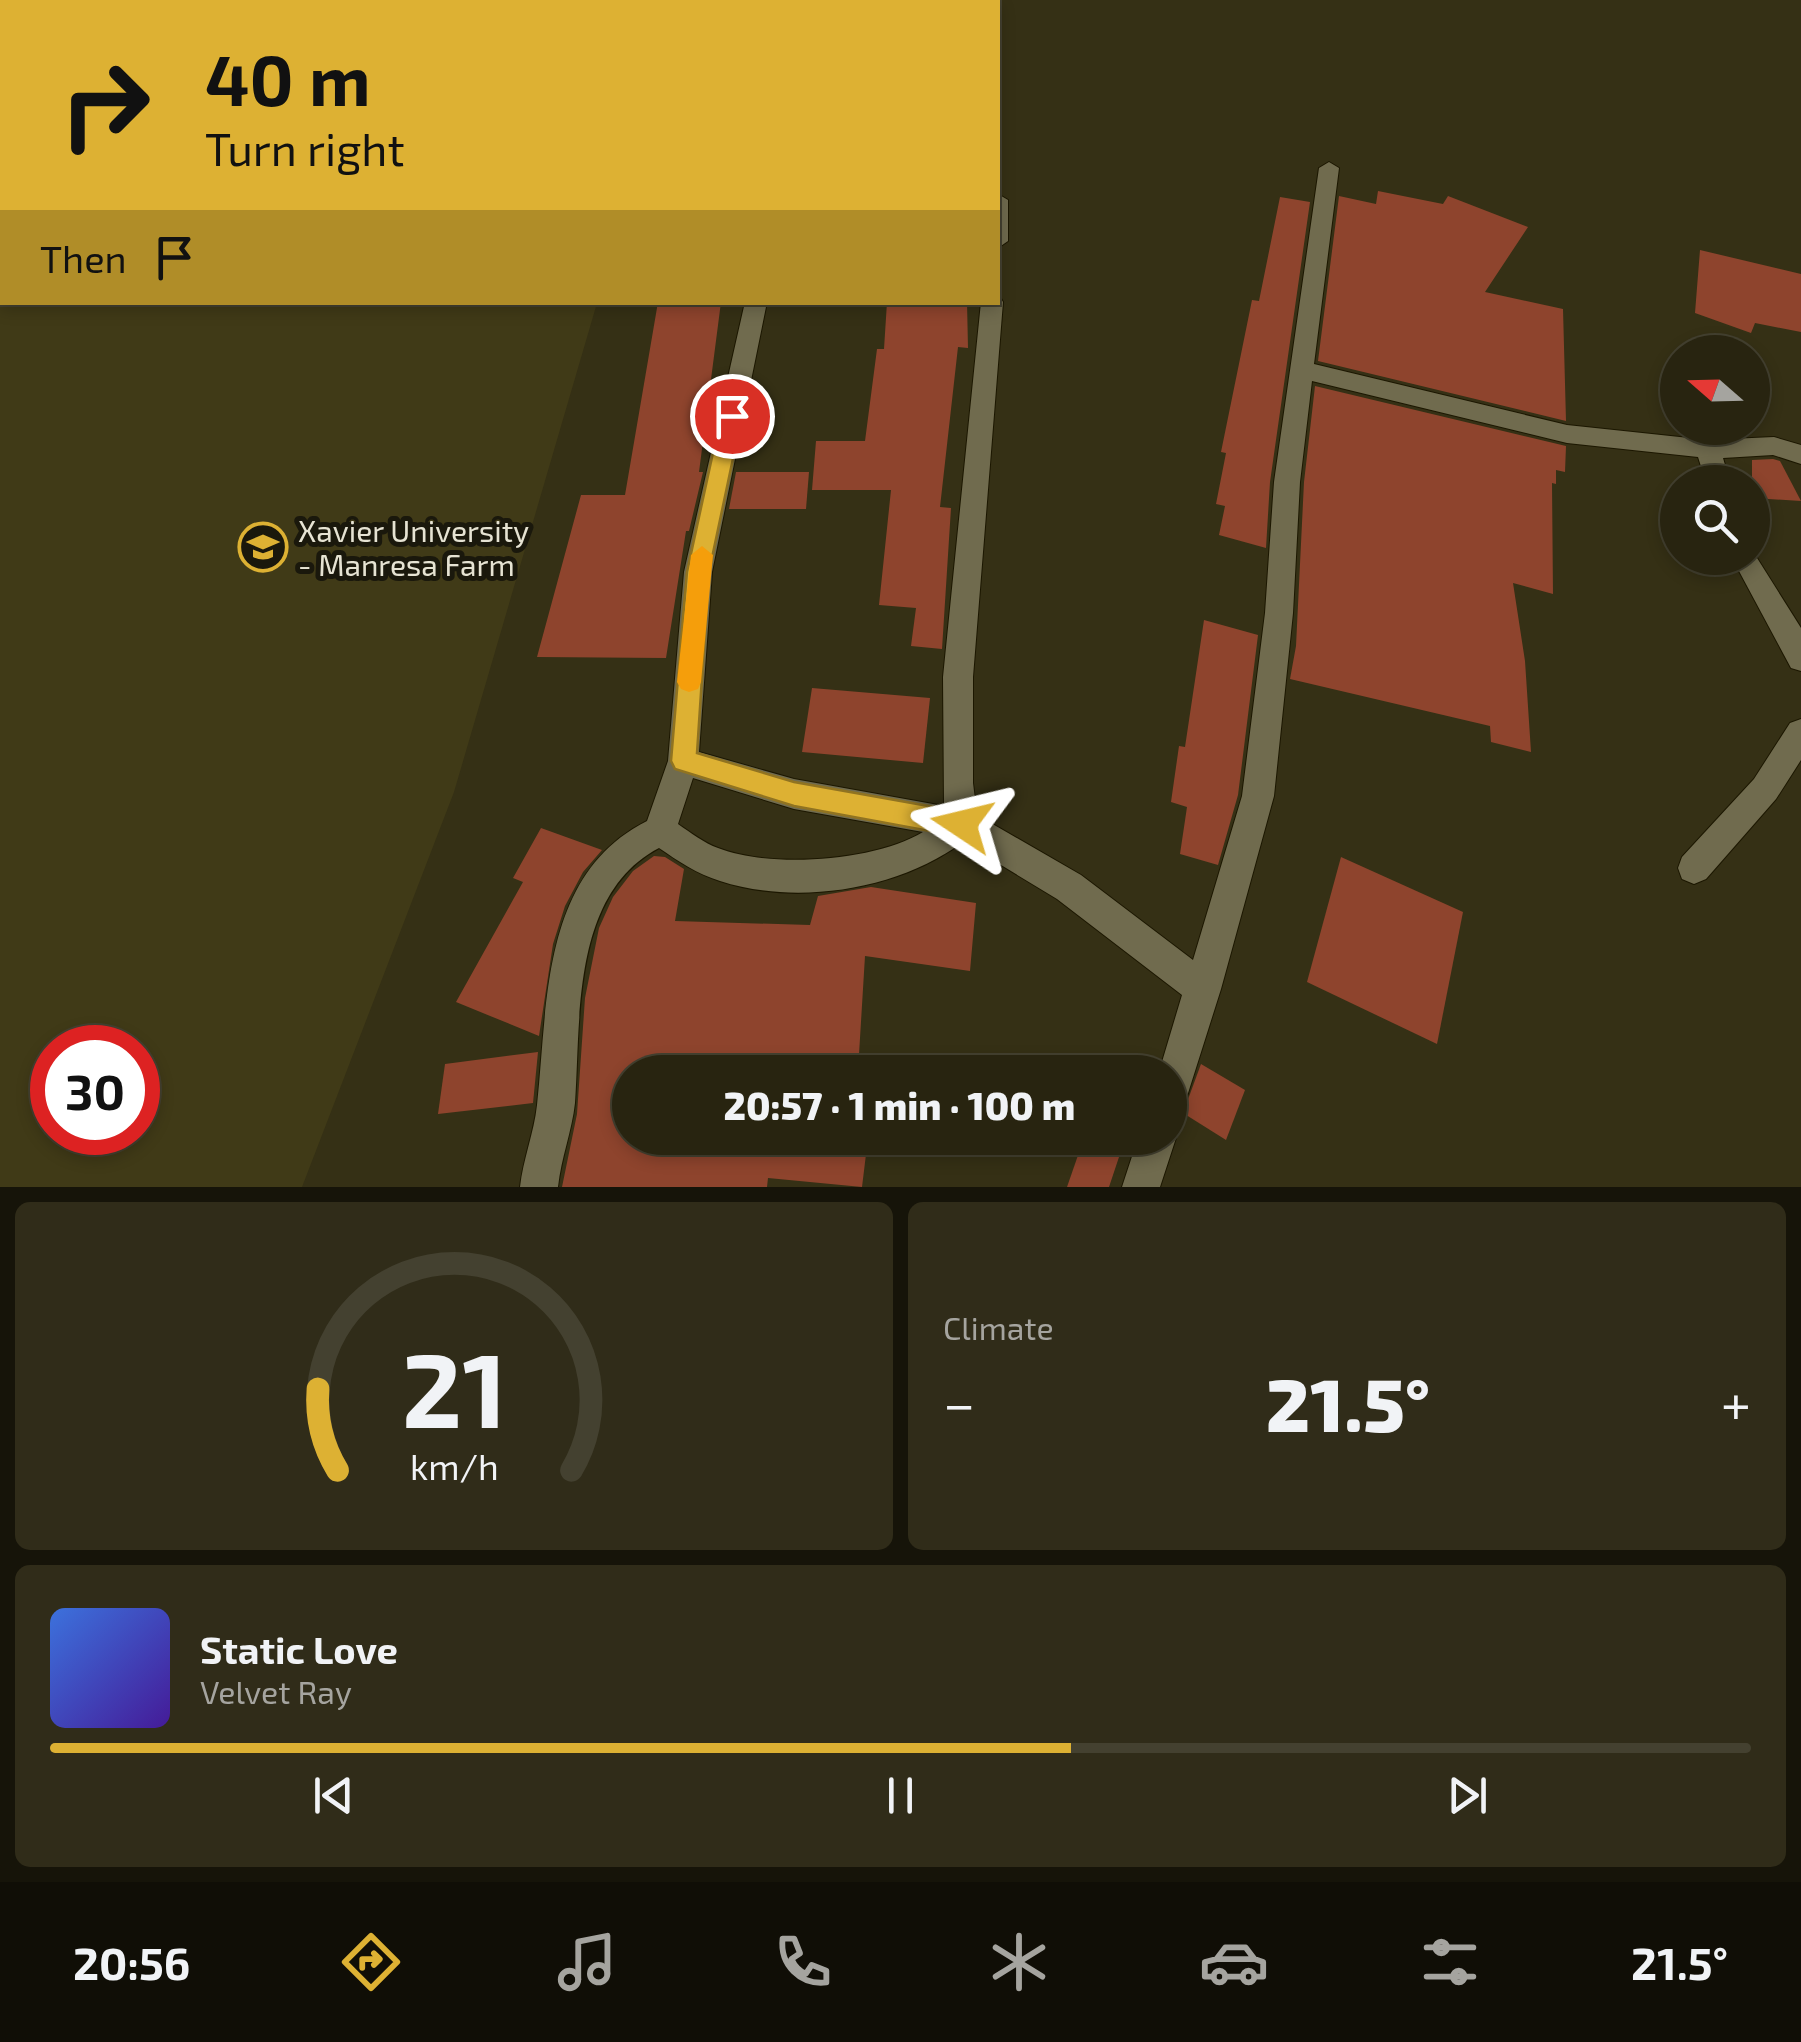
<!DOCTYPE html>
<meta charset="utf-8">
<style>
body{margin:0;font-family:"Exo 2",sans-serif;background:#302c19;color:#f1f3f6;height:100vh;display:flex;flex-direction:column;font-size:38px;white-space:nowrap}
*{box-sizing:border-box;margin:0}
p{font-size:32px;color:#a5a49f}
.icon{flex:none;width:55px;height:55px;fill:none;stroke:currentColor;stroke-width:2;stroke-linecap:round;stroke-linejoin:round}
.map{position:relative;height:1187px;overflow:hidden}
.panel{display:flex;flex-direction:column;gap:15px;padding:15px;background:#161409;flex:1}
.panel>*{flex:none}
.top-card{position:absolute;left:0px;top:0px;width:1000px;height:305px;box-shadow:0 5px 15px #0003,0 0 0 2px #444130;background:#ddb133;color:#111;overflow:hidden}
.needle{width:65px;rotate:290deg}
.fabs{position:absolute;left:1660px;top:335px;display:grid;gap:20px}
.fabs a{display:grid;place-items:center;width:110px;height:110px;border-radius:50%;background:#282410;box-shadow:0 5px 15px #0003,0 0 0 2px #444130;font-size:50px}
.speed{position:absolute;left:30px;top:1025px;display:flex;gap:20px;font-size:50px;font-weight:700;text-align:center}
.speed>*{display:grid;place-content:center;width:130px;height:130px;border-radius:50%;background:#282410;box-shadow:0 5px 15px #0003,0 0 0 2px #444130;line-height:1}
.speed .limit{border:15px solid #d22;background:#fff;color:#111}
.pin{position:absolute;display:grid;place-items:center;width:85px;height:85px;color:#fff;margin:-42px;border:5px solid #fff;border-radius:50%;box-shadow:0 2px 10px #0007}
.me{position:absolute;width:110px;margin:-55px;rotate:280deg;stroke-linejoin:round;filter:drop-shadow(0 0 8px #0008)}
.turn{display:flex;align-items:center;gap:35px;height:210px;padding:0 40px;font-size:45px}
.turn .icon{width:130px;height:130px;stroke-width:2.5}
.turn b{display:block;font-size:70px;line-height:85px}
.then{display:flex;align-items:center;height:95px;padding:0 40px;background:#0003;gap:20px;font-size:38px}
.big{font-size:75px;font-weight:800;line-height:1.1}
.panel .card{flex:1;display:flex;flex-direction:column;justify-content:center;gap:15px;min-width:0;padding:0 35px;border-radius:15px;background:#302c19}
.panel .dial{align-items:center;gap:0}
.dial svg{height:260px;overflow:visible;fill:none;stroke:#444130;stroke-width:7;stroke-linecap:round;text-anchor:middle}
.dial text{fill:#f1f3f6;stroke:none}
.song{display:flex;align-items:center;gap:30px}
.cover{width:120px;height:120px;border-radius:15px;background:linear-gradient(135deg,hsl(220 70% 55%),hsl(260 70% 35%))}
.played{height:10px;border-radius:5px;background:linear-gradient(90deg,#ddb133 60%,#444130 60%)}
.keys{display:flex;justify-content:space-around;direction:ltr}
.heat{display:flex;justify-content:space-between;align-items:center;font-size:55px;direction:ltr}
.panel .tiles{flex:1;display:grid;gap:15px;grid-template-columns:1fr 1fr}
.card:last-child{grid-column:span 2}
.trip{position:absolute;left:612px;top:1055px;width:575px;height:100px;border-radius:50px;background:#282410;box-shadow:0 5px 15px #0003,0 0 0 2px #444130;font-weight:800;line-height:100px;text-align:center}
.tab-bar{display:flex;height:160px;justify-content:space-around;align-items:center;background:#100e06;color:#a5a49f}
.tab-bar .icon{width:70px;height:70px}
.tab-bar .on{color:#ddb133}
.tab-bar b{font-size:45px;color:#f1f3f6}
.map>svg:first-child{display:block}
</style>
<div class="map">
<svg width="1801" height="1187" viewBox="0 0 1801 1187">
<rect width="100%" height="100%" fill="#353015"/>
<path fill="#403a17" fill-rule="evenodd" d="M0,0L31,2H2V302L597,303L454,792L302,1187H0ZM52,1048H138V1132H52Z"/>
<g fill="#8e442d">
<polygon points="1378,191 1443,204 1448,196 1528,227 1485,292 1563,309 1566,421 1318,361 1339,196 1376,204"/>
<polygon points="1280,197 1310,202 1270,482 1266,548 1219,535 1225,506 1216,504 1226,453 1221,452 1241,354 1252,300 1259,301"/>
<polygon points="1700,250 1801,274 1801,332 1755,323 1751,333 1695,313"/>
<polygon points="658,302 721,302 699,472 703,472 689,531 686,531 666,658 537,657 581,495 625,495"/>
<polygon points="887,302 967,302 968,348 958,347 940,507 951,508 942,649 911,646 916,608 879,605 891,490 812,490 816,441 865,441 877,349 884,349"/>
<polygon points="1315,386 1566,446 1565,472 1556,470 1556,484 1552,483 1553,594 1513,583 1525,661 1531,752 1491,742 1490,726 1290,679 1296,646 1304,482"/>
<polygon points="1773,459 1780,461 1801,501 1752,498 1752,460"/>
<polygon points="736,472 809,472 806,509 729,509"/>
<polygon points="1204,620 1258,635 1238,795 1218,865 1180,854 1187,807 1171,802 1179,746 1185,747"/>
<polygon points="812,688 930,698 923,763 802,752"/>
<polygon points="541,828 602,850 583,872 565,906 553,944 539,1036 456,1002 523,882 513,878"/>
<polygon points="654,856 665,857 684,869 675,921 810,925 818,896 871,887 976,903 970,971 865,956 858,1071 869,1072 630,1072 630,1138 868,1138 862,1187 768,1178 767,1187 562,1187 577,1114 585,998 599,928 613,897 633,871"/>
<polygon points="1341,857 1463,912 1437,1044 1307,982"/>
<polygon points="538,1052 533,1103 438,1114 445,1064"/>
<polygon points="1201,1064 1245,1090 1226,1140 1183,1113"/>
<polygon points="1084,1138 1096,1138 1121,1151 1109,1187 1067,1187"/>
</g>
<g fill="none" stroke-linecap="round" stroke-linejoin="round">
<g stroke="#1c1700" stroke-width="2">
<g id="minor">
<path d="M1329,162L1339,168L1314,364L1567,425L1708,440L1774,437L1801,445V464L1773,455L1723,458L1730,482H1706L1698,457L1567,443L1312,381L1300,482L1293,613L1274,796L1221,989L1183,1109L1170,1114V1072H1159L1182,995L1057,899L963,842C898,890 797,906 720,881C697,874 678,861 659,848C571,894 581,1019 575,1103C572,1131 561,1158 558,1187H520C523,1159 534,1133 537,1105C548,1003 541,874 647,821L668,761L684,572L745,302H767L712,572L699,752L794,779L944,806L943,677L981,302H998L1000,297L1003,302L973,677V783L977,815L1081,875L1193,960L1242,796L1265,613L1274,482L1319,168ZM693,778L794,809L923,832C875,861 771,869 718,848C704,843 691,833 678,824Z"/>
<polygon points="998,194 1008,200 1008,241 998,248"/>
<polygon points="1752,550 1801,628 1801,671 1791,668 1732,558 1752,558"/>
<polygon points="1801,719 1801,760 1776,799 1706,879 1694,884 1682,879 1678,868 1682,857 1754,779 1790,723"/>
<polygon points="1170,1125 1176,1138 1160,1187 1122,1187 1138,1138 1170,1138"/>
</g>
</g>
<use href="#minor" fill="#706b4e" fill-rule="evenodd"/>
</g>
<polygon fill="#ddb133" stroke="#907321" stroke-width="2.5" points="732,409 742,416 709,572 697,753 794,782 962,812 972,816 975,824 972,833 962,837 794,806 675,769 671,761 687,572 721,416"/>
<polygon fill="#f59e0b" points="702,546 713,555 701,682 698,689 689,692 681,689 677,682 691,555"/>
<defs>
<g id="university-ring" transform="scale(2.5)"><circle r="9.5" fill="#1a180c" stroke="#ddb133" stroke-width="1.5"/><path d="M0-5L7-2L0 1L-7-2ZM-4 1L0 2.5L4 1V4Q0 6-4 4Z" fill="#ddb133"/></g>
</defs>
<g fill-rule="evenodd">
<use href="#university-ring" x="263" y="547"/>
</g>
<g text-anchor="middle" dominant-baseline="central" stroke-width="10" stroke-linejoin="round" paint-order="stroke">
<g font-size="30" fill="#e6e3d3" stroke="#1a180c" text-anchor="start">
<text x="298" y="530">Xavier University<tspan x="298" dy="34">- Manresa Farm</tspan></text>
</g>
</g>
</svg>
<div class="fabs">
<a><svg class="needle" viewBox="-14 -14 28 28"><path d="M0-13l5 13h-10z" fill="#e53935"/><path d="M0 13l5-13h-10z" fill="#a5a49f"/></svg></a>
<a><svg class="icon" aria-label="search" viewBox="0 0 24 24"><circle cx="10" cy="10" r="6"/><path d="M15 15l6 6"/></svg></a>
</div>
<div class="speed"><div class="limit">30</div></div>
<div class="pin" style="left:732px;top:416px;background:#d93025"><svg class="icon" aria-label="arrive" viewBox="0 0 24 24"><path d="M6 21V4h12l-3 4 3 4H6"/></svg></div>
<svg class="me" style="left:962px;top:824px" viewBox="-20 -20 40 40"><path d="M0-17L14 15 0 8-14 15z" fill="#ddb133" stroke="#fff" stroke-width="4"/></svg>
<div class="trip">20:57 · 1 min · 100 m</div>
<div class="top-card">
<div class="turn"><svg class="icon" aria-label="right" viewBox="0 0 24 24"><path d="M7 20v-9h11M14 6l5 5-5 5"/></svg><div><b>40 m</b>Turn right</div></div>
<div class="then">Then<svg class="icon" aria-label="arrive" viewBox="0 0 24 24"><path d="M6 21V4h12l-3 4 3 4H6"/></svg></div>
</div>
</div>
<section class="panel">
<div class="tiles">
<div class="card dial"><svg viewBox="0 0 100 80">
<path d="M14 69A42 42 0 1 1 86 69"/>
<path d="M14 69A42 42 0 0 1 8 44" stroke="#ddb133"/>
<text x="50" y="56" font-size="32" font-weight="700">21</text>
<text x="50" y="72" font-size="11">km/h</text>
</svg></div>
<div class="card"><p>Climate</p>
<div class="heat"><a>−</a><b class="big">21.5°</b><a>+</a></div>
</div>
<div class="card">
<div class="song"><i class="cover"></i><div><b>Static Love</b><p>Velvet Ray</p></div></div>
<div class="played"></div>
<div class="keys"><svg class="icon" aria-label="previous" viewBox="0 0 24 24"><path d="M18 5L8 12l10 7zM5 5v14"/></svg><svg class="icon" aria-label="pause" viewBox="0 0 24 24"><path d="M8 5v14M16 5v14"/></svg><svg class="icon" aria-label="next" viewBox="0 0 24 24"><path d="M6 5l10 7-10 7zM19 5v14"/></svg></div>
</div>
</div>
</section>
<nav class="tab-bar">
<b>20:56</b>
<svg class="icon on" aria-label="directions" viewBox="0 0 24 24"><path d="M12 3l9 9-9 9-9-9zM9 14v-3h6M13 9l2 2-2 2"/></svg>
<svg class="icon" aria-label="music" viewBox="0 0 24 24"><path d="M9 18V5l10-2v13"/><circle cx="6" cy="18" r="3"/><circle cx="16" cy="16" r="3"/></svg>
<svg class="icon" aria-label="phone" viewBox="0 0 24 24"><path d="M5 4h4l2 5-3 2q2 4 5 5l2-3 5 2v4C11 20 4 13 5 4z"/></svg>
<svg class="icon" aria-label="climate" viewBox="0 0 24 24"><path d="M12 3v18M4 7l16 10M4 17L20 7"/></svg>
<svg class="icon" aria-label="car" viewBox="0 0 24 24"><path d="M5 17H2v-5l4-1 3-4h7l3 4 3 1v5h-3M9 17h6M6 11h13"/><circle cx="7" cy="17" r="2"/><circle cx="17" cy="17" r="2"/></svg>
<svg class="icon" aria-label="filters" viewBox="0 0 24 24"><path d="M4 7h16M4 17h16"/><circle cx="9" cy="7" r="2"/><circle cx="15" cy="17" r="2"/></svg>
<b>21.5°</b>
</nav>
